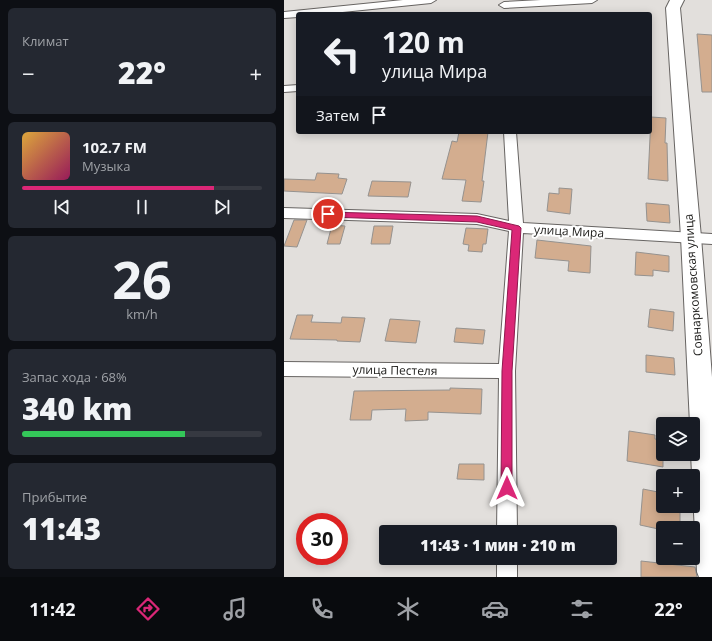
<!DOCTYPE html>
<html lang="ru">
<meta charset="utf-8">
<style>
body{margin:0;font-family:"Open Sans",sans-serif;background:#242831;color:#f1f3f6;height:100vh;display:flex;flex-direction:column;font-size:15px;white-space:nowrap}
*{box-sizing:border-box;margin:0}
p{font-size:13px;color:#9ea1a6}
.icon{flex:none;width:22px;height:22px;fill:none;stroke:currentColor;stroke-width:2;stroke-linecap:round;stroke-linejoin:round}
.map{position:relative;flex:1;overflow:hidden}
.panel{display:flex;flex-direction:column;gap:8px;padding:8px;background:#0d0f14;width:284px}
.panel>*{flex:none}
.top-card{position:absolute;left:12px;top:12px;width:356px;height:122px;border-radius:4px;box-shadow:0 2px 10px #0003;background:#171b24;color:#f1f3f6;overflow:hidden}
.buttons{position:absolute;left:372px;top:417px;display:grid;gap:8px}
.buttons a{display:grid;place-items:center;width:44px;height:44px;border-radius:4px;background:#171b24;box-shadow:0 2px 10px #0003;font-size:20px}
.speed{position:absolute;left:12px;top:513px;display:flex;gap:8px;font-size:20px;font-weight:700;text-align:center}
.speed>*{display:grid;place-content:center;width:52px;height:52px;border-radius:50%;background:#171b24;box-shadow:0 2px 10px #0003;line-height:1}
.speed .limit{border:6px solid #d22;background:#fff;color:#111}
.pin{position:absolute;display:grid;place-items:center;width:34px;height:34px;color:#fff;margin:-17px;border:2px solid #fff;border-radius:50%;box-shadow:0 1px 4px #0007}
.me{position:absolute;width:44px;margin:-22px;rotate:0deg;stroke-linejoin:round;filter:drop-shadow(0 0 3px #0008)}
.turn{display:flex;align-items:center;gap:14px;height:84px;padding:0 20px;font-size:18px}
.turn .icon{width:52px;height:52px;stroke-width:2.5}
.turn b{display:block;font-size:28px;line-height:34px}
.then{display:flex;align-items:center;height:38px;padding:0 20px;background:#0003;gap:8px;font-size:15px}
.big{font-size:30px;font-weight:800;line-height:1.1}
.panel .tile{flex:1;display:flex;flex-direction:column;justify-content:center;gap:6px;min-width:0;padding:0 14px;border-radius:6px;background:#242831}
.panel .dial{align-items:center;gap:0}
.dial b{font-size:52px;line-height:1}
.song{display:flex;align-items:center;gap:12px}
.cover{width:48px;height:48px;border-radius:6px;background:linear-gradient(135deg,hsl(40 70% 55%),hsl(330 70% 35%))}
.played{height:4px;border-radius:2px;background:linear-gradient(90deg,#db2777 80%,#363941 80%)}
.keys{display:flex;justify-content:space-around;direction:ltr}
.heat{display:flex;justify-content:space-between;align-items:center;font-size:22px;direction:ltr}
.charge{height:6px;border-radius:3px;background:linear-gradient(90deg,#34c759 68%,#363941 0)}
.trip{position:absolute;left:95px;top:525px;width:238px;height:40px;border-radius:4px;background:#171b24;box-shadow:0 2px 10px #0003;font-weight:800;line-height:40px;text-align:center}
.tabs{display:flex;height:64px;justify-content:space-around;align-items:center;background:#090b0e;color:#9ea1a6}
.tabs .icon{width:28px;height:28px}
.tabs .on{color:#db2777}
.tabs b{font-size:18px;color:#f1f3f6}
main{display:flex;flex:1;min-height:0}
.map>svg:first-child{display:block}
</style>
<main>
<section class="panel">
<div class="tile"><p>Климат</p>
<div class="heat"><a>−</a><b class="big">22°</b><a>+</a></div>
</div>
<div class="tile">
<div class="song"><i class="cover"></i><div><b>102.7 FM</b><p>Музыка</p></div></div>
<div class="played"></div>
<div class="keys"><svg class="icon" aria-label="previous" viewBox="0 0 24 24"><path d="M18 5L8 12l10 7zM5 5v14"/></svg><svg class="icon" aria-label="pause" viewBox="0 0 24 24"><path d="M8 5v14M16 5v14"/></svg><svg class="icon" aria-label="next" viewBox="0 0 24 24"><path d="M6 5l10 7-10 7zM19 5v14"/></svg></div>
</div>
<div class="tile dial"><b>26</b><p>km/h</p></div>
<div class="tile"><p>Запас хода · 68%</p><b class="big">340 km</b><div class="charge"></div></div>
<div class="tile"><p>Прибытие</p><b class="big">11:43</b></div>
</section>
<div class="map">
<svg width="428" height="577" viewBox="0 0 428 577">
<rect width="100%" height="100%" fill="#e2dfdc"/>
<g fill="#d3ad8f" stroke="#95928f">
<polygon points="413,34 428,35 428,92 418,92"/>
<polygon points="367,117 382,118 381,143 383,143 384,181 364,179"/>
<polygon points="175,132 204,132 198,181 200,181 197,202 178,201 182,180 158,179 168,141 173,142"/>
<polygon points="33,173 55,174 54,178 63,179 58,194 0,191 0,179 31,180"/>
<polygon points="88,181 127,182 124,197 84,196"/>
<polygon points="275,188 288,189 286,214 263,211 265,193 275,194"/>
<polygon points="362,203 385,205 386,223 363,221"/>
<polygon points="10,220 23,220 13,247 0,246"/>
<polygon points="48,225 61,226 56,244 43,244"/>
<polygon points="90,226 109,226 106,244 87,244"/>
<polygon points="182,228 204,229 202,244 199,244 198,252 184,251 185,245 179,244"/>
<polygon points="253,240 307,246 306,273 284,271 285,261 251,258"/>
<polygon points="352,252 385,256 385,272 369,270 369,276 351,275"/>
<polygon points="366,309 390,312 389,331 364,327"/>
<polygon points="13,315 29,315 27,322 57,323 58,317 81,318 76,342 53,341 53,340 6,339"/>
<polygon points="106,319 136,321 132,343 101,341"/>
<polygon points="172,328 201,330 199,344 170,342"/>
<polygon points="362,355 390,358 391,375 362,372"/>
<polygon points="166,388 198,389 197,414 144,412 144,420 121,421 122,409 88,410 87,420 66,420 70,391 166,390"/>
<polygon points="345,431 371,435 371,439 379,440 379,467 343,461"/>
<polygon points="175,464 200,464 200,480 173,479"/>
<polygon points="359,489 379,493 379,506 396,507 396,528 379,528 379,530 356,525"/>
<polygon points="357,561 411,567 413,577 357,577"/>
</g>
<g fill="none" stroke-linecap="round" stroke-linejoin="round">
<g stroke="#676462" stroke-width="2">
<g id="street">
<polygon points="119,0 152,0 147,3 39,14 14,14 14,17 0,18 0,12"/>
<polygon points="257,0 313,0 308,3 220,8 215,5 220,2"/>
<polygon points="14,85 14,91 0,92 0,86"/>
<polygon points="220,132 232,132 239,223 428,234 428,244 239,233 231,371 233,532 213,532 215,378 0,376 0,362 215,364 225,231 193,224 0,218 0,208 193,214 225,221"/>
<rect x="213" y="558" width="20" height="19"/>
</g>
</g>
<g stroke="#676462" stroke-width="2">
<polygon id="secondary" points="386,0 400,0 396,8 417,237 428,377 428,577 415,577 413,572 407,454 409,454 409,424 406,424 397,237 382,8"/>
</g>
<use href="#street" fill="#fff" fill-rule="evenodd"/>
<use href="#secondary" fill="#fff" fill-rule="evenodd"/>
</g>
<polygon fill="#db2777" stroke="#8e194d" points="42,212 193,216 235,226 237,228 228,371 228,488 227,492 223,494 219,492 217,488 218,371 228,230 193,222 44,217 42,216 40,214"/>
<g text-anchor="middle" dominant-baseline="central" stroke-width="4" stroke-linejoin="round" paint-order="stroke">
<g font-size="12" fill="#21201e" stroke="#fff">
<text transform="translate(285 231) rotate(3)">улица Мира</text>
<text transform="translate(409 285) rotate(-94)">Совнаркомовская улица</text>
<text transform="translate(111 370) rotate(1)">улица Пестеля</text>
</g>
</g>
</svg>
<div class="buttons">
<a><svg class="icon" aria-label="layers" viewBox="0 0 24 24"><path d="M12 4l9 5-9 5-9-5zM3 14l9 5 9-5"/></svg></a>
<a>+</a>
<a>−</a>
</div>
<div class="speed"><div class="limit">30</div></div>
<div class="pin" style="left:44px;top:214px;background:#d93025"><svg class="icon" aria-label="arrive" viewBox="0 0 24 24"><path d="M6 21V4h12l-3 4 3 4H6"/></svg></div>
<svg class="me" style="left:223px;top:488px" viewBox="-20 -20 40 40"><path d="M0-17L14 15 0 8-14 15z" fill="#db2777" stroke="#fff" stroke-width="4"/></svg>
<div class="trip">11:43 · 1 мин · 210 m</div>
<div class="top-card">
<div class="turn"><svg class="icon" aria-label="left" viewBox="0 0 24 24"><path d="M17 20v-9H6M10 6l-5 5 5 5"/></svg><div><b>120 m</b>улица Мира</div></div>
<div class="then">Затем<svg class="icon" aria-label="arrive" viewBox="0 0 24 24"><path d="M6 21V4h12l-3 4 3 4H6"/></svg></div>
</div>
</div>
</main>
<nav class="tabs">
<b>11:42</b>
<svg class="icon on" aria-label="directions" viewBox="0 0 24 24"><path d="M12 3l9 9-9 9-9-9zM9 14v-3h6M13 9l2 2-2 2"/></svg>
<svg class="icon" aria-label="music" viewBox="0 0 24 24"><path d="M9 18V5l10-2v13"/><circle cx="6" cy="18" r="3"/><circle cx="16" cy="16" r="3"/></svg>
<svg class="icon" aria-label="phone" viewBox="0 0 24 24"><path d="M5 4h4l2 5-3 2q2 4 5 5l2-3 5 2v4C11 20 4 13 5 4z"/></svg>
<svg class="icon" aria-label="climate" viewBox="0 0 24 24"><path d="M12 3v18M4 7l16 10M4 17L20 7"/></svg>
<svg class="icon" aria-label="car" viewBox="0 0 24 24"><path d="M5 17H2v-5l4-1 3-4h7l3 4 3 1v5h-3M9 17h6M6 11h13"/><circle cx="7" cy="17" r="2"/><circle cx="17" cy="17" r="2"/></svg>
<svg class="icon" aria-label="filters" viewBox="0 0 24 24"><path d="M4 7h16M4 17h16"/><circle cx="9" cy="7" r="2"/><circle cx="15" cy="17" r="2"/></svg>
<b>22°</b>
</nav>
